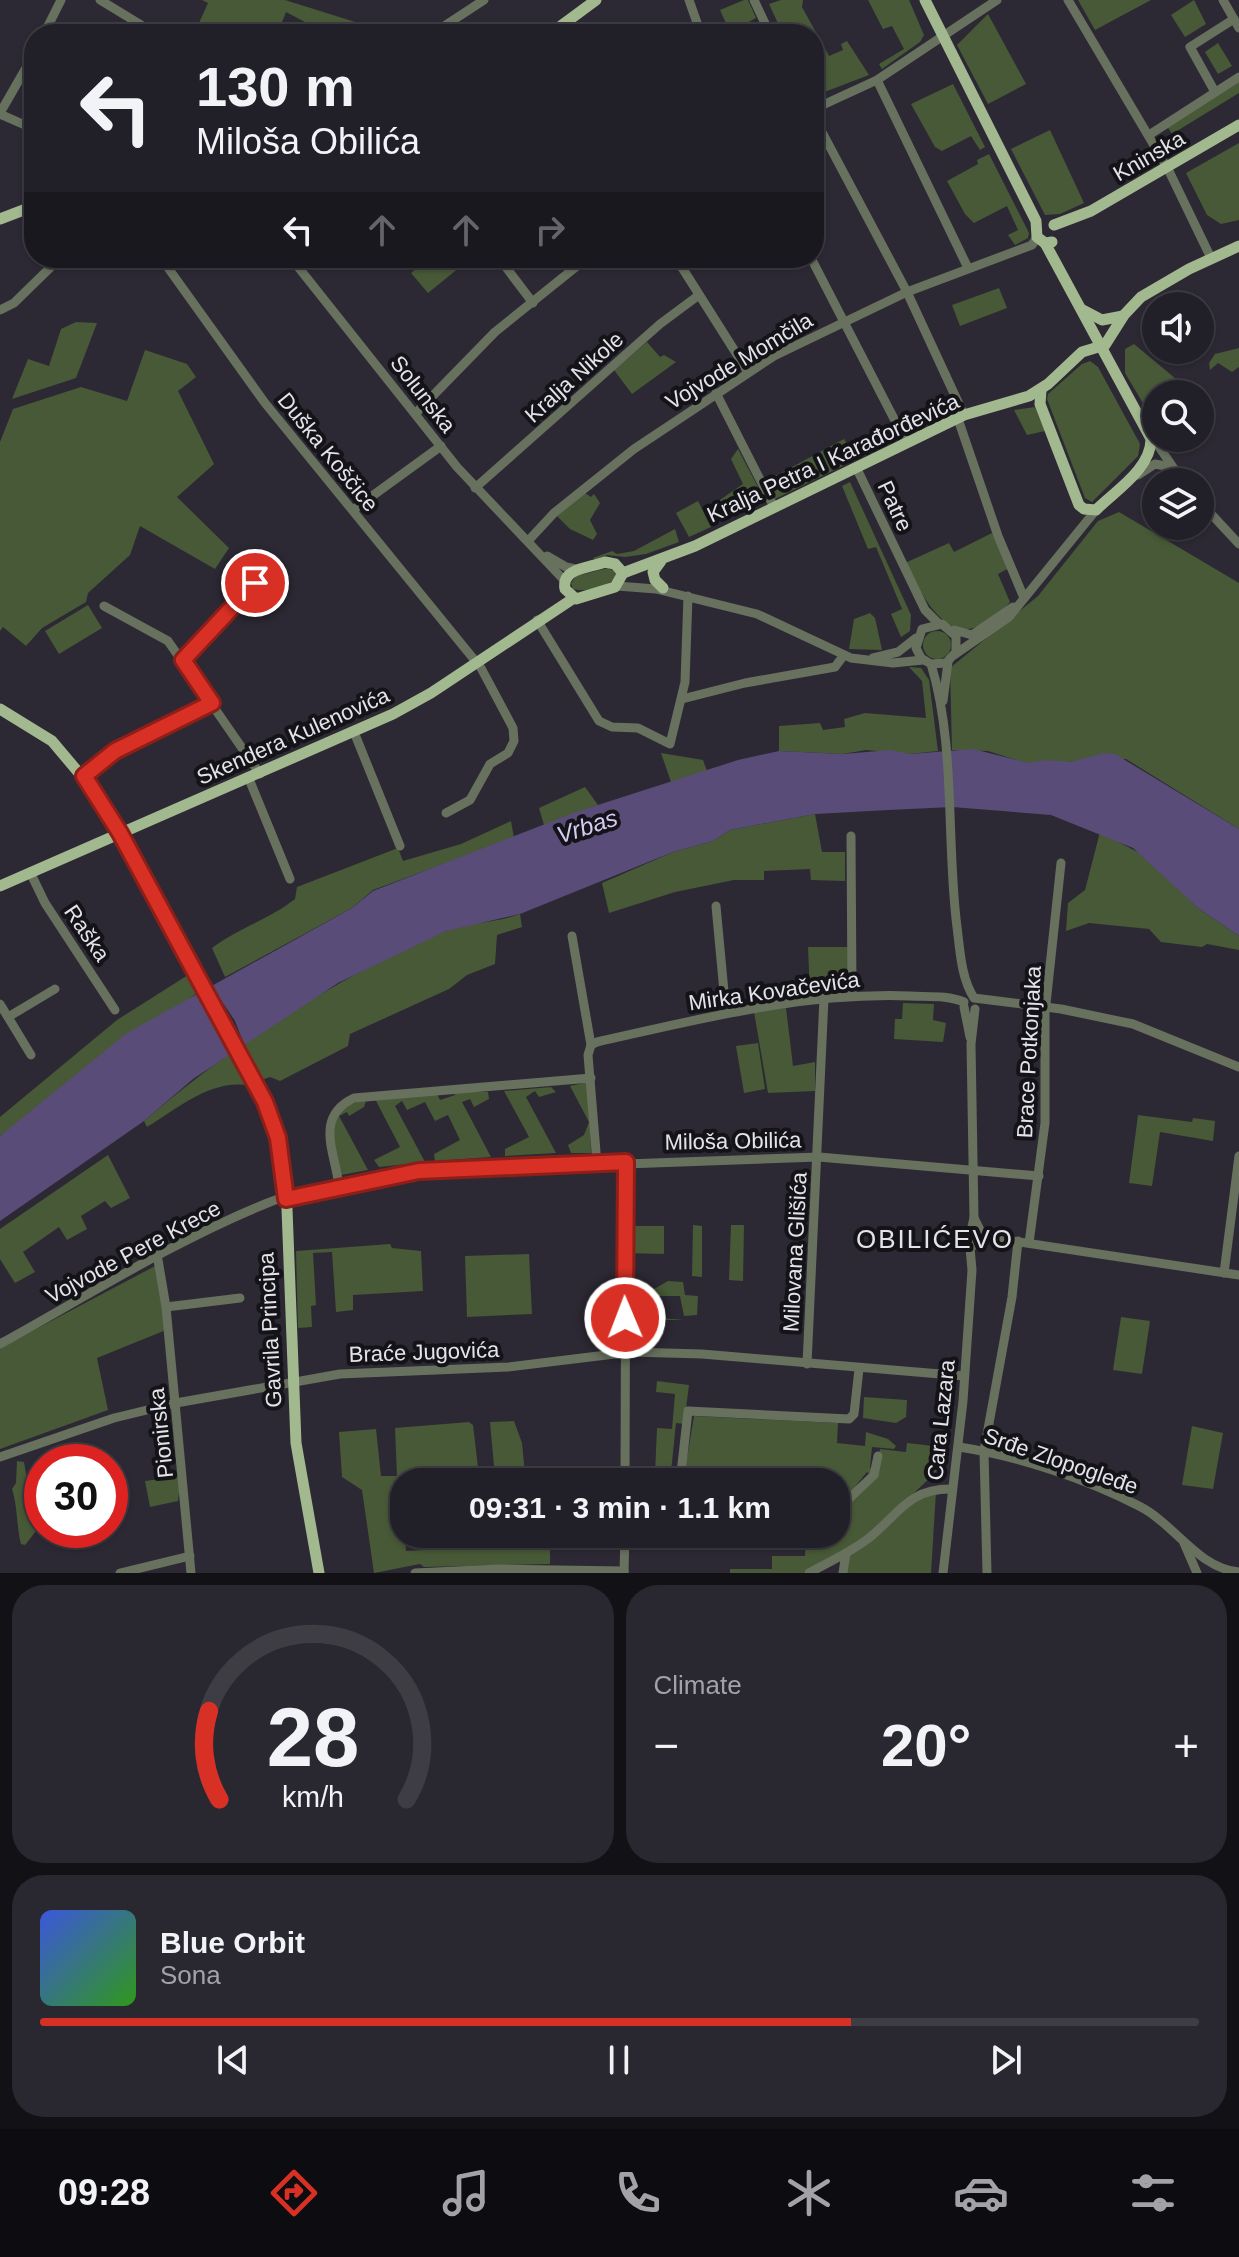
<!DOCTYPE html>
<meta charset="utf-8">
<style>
body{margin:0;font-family:Arial,sans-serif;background:#29272f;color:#f1f3f6;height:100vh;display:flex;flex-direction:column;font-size:30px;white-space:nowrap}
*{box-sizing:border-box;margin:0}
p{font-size:26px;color:#a2a2a7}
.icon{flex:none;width:44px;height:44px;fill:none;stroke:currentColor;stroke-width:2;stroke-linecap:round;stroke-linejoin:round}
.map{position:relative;height:1573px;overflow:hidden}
.details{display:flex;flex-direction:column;gap:12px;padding:12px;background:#121115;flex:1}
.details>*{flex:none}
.hud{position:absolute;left:24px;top:24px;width:800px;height:244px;border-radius:32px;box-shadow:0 2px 6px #0004,0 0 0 2px #3e3d44;background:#211f27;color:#f1f3f6;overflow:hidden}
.buttons{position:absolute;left:1142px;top:292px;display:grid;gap:16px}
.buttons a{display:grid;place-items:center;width:72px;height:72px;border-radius:50%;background:#211f27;box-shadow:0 2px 6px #0004,0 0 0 2px #3e3d44;font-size:40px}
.speed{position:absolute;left:24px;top:1444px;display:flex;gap:16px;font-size:40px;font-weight:700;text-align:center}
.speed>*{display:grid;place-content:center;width:104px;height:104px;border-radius:50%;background:#211f27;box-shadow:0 2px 6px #0004,0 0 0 2px #3e3d44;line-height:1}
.speed .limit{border:12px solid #d22;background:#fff;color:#111}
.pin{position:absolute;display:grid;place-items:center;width:68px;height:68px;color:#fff;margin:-34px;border:4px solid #fff;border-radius:50%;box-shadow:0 2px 8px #0007}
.me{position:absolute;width:88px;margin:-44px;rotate:359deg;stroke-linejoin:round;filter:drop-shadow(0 0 6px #0008)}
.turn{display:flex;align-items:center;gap:28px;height:168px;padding:0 40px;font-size:36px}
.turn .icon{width:104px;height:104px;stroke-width:2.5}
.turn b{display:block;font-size:56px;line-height:68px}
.lanes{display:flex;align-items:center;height:76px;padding:0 40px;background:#0003;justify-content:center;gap:40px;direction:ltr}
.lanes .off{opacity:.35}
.big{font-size:60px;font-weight:700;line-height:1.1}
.details .tile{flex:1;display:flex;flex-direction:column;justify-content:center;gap:12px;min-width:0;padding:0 28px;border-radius:32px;background:#29272f}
.details .dial{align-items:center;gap:0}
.dial svg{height:208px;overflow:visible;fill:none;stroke:#3e3d44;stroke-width:7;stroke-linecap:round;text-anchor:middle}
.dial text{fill:#f1f3f6;stroke:none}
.song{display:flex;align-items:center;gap:24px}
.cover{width:96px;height:96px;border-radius:12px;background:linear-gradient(135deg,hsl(230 70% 55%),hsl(110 70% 35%))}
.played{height:8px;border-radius:4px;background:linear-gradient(90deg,#d93025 70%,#3e3d44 70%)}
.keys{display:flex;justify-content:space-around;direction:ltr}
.heat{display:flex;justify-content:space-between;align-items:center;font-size:44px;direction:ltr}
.details .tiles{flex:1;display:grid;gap:12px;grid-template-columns:1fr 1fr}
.tile:last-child{grid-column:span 2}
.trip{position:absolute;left:390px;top:1468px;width:460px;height:80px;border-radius:32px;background:#211f27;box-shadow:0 2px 6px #0004,0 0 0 2px #3e3d44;font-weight:700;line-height:80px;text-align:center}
.tab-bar{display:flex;height:128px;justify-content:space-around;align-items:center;background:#0d0c10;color:#a2a2a7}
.tab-bar .icon{width:56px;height:56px}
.tab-bar .on{color:#d93025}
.tab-bar b{font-size:36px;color:#f1f3f6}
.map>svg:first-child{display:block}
</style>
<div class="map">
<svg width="1239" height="1573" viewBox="0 0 1239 1573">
<rect width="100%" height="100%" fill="#2c2934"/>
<g fill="#475936">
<polygon points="202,0 285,0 368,26 358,34 335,34 337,29 324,26 320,30 286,12 280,27 285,34 194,34 208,3"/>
<polygon points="744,0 748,0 756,18 730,32 720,10"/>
<polygon points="781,0 803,0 802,7 829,56 843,50 841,44 847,41 869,75 814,96 814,34 783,34 769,4"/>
<polygon points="868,0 909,0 924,35 920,42 882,69 879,64 904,49 892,26 883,29"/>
<polygon points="1078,0 1151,0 1095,30"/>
<polygon points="1194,0 1206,24 1185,37 1171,15"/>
<polygon points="988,14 1026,84 988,104 957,45"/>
<polygon points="1218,43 1232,66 1218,74 1205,52"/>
<polygon points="1239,81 1239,93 1172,134 1167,126"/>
<polygon points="953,84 985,147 980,150 971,136 942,151 935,147 911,104"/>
<polygon points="1050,130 1084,203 1060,214 1045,215 1011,149"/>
<polygon points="1239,143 1239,220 1221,224 1207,215 1186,173"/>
<polygon points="989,154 1029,233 1028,238 1015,245 1008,235 1018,230 1007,206 974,223 965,214 947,181 978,164 977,160"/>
<polygon points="429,258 461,258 465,263 428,293 411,273"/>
<polygon points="999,288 1007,308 960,326 952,305"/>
<polygon points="76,322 97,323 76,378 12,399 28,359 49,366 61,329"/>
<polygon points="647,342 660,357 664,355 676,362 632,394 614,370"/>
<polygon points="1134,344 1194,394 1156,394 1156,425 1125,373 1125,349"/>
<polygon points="1239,348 1239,367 1232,372 1218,363 1210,370 1209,363 1215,354"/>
<polygon points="145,350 187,364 196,377 178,391 214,464 177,497 229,548 215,569 140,526 130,555 88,593 86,602 42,628 26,646 3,627 0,631 0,442 13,409 81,387 127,401"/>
<polygon points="1090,361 1098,367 1140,444 1138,456 1092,502 1085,498 1047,399 1048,394 1082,364"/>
<polygon points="1035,407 1045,431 1027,435 1014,410"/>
<polygon points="844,439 857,459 775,499 766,481"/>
<polygon points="738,449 758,487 740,497 745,508 725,519 717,502 743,484 731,459"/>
<polygon points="850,482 911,615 910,631 901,637 891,614 902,609 876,547 868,549 842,486"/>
<polygon points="585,493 591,497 594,494 600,503 590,520 597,534 593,540 570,529 557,516"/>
<polygon points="698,501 711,527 689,537 676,513"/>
<polygon points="1119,512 1239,583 1239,829 1126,759 1029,764 988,751 952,750 950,668 1038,596 1098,521"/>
<polygon points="675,529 679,542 646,554 625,557 607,555 595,560 593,558 612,551 617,554 634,551"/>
<path d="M992,533L1009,568L998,574L1010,602C956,661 931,612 905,563L949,543L954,552Z"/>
<path d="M608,568L617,572L618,577C608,586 586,593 573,589L571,583L576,576Z"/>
<polygon points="88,605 102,628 59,654 45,631"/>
<polygon points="870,613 875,618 882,650 849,649 854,619"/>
<circle cx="937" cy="645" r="14"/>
<polygon points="909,667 921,668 929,680 938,751 910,754 866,750 843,754 779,751 779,726 820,723 823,730 845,727 844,719 865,713 926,718 922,681"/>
<polygon points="661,753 703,760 707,771 671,782"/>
<polygon points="585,787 598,805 544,825 539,808"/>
<polygon points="815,814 822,852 845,852 845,881 811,880 810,869 764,871 764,880 734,880 675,892 609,913 602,883 673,852 713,841 730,830"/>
<path d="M511,821L514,838L373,890L352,908L225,977L212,948C238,928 270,919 295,899L297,887L398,848L403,861L461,844Z"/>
<polygon points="1100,832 1145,856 1198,908 1239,936 1239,950 1207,944 1202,947 1161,942 1149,929 1089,923 1066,931 1068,903 1085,890"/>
<path d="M520,914L522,927L497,935L495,964L467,975L449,989L350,1034L348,1046L280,1081L270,1077L264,1079L266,1085L251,1091L247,1085C210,1080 178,1108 147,1127L144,1121C233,1045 335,978 443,932C467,922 496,923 520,914Z"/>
<polygon points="808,947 850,947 849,989 810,994"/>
<polygon points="188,975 197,993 0,1136 0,1117 117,1020"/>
<polygon points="903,1003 934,1004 933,1020 946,1023 943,1042 894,1039 895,1019 902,1019"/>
<polygon points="786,1008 793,1066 815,1062 815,1091 768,1093 754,1012"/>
<polygon points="758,1043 765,1089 744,1093 736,1046"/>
<polygon points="588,1082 591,1153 571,1153 568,1145 584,1135 589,1122 570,1086"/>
<polygon points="551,1087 556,1092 539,1097 535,1091 526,1097 556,1153 505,1156 505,1149 529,1137 504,1091"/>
<polygon points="455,1091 488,1092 489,1099 474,1107 470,1099 462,1102 491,1157 435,1161 434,1154 460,1140 448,1115 435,1121 425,1102 407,1110 402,1101 395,1106 425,1162 379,1167 374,1160 400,1147 375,1099 436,1092 440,1100 455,1095"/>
<path d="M366,1101L364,1107L349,1116L347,1112L339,1116L368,1170L341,1175C334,1145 320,1103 366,1101Z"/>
<polygon points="1138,1115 1192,1122 1193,1118 1215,1121 1213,1141 1160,1132 1152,1186 1129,1183"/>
<polygon points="108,1155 130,1198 111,1208 105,1201 81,1216 87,1229 67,1240 59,1227 23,1252 35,1272 15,1283 0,1259 0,1229"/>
<polygon points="693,1225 702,1226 702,1277 692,1276"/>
<polygon points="731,1225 744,1225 743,1281 729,1280"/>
<polygon points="625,1226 664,1226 664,1254 625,1253"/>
<polygon points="390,1244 392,1248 421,1251 423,1291 353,1295 353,1310 336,1312 332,1252 313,1253 316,1305 311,1306 312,1327 298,1328 296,1251"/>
<polygon points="529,1254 532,1314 467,1317 465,1256"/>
<polygon points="157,1265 166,1330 97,1358 108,1410 0,1449 0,1348"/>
<polygon points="668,1281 683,1282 685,1295 698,1296 697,1315 684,1316 680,1296 635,1296 637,1316 684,1320 651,1320 650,1343 644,1345 627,1340 628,1285 649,1292"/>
<polygon points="1121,1317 1150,1321 1142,1374 1113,1370"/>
<polygon points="657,1381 689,1385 684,1424 676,1423 670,1482 666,1482 666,1475 655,1474 657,1428 672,1429 675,1394 656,1392"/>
<polygon points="864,1397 907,1400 906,1417 896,1423 863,1418"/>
<polygon points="694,1416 838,1423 837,1443 865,1446 866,1432 888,1439 896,1446 894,1449 872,1447 870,1468 875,1469 872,1477 867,1472 836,1510 836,1482 683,1482"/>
<polygon points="514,1421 522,1443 525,1474 530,1478 550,1478 550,1482 404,1482 401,1489 406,1551 424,1550 423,1534 499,1534 500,1550 521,1549 521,1534 550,1534 550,1564 424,1567 420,1564 374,1573 362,1490 342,1477 339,1432 376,1429 381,1476 397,1476 395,1428 469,1422 473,1425 478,1467 494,1466 490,1422"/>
<polygon points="1192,1426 1223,1433 1213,1489 1182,1485"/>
<polygon points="907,1443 942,1447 939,1468 931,1477 868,1536 845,1551 804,1573 730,1573 730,1569 772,1569 772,1556 805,1556 806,1534 836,1534 836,1512 878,1469 880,1449 906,1452"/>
<path d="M17,1461L24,1462L36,1531L25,1545L21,1544C16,1524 18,1508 12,1489L16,1483Z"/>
<polygon points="181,1476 178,1501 150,1507 145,1481"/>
<polygon points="936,1492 931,1573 845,1573 847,1554 915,1497"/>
</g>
<polygon fill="#594c78" points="973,749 1029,763 1046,760 1071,762 1104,753 1115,754 1239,829 1239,936 1198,908 1133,848 1051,815 952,807 889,810 815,814 730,830 713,841 673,852 520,914 446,931 338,983 193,1079 144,1121 0,1221 0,1136 127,1033 352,908 373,891 576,812 738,760 779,751 843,754 890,750 910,754"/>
<polygon fill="#2c2934" points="209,982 235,1021 246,1049 232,1058 195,989"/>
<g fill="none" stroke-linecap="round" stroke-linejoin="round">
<g stroke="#67715e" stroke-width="9">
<polyline points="100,0 156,34"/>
<polyline points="689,0 701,34"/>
<polyline points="754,0 770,34"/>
<polyline points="1068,0 1168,169 1211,258"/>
<polyline points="1223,0 1239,28"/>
<polyline points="397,30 405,34"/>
<polyline points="44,34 61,0"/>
<polyline points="432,34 484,0"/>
<polyline points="877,80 968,268"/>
<polyline points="1215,92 1190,47 1234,19"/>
<polyline points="814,109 877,80 997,0"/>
<polyline points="0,113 34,54"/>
<polyline points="0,114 34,129"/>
<polyline points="814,117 907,292 964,415"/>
<polyline points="1149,135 1239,77"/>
<polyline points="161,258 265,403 481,668 513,728 514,741 508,753 490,764 470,800 446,813"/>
<polyline points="291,258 457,467 564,580"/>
<polyline points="499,258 533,303"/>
<polyline points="676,258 748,372"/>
<polyline points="811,258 906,442"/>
<polyline points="0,310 14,303 58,260"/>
<polyline points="716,393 774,507"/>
<polyline points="416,413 495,332 587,258"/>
<polyline points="958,419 998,536 1024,598"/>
<polyline points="1151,435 1183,482"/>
<polyline points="856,467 925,610 939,624"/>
<polyline points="1138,475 1155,464 1171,467"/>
<polyline points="475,488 660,324 699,295"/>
<polyline points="1200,502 1239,544"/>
<polyline points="353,510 441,446"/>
<polyline points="528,541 554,513 634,449 774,356 907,292 1032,245 1037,237"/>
<polyline points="547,556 566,567 580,570"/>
<polyline points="617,586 656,589 757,614 851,658 893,663 923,660"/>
<polyline points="104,606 168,641 260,774"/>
<polyline points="537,620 599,721 612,727 638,728 670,744 685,682 688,596"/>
<polyline points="954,630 972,635 1013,607"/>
<polyline points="954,655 1009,617 1096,510"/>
<polyline points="873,658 898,652 916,638"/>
<polyline points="183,660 255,583"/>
<path d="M931,664L946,663L956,652V636L942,624L922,629L916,648L921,658L931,664C956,745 946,842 957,927C960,950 961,978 974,998L1061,1009L1133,1024L1239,1067"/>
<polyline points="682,699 745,683 835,667 844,655"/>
<polyline points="943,701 948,662"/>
<polyline points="354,732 400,846"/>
<polyline points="84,776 115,751 212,703"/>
<polyline points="249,779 290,879"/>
<polyline points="851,836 852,994"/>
<polyline points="31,874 45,903 115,1010"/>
<polyline points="716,906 726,1013"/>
<polyline points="572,936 591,1045"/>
<polyline points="0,1004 31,1055"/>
<polyline points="964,1007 970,1037"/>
<polyline points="8,1017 55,989"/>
<path d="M597,1164L588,1055L591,1045L597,1042C700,1019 803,992 910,996C928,997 947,995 964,1002"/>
<path d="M339,1186C335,1152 314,1117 354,1098L591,1078"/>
<polyline points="974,1218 981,1232 999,1239 1239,1275"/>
<circle cx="977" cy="1238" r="7"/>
<polyline points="970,1235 974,1218 971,1044 975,1009"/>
<polyline points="1029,1243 1045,1123 1045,1013 1061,863"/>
<polyline points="157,1254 166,1307 191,1573"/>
<polyline points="1224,1273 1239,1156"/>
<polyline points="166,1307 240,1298"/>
<path d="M0,1344C87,1296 172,1242 265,1204C308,1186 385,1174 432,1171L819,1157L1039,1176"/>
<polyline points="807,1364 824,998"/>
<path d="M959,1447C1018,1456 1085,1478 1139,1506C1175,1524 1197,1568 1239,1572"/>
<polyline points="0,1457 114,1418 176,1403 340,1374 508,1367 631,1352 702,1354 964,1376"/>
<polyline points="625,1482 626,1162"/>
<polyline points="680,1482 688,1411 849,1419 854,1414 859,1369"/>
<polyline points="836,1511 874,1475 878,1456"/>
<polyline points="1184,1543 1197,1573"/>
<polyline points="120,1573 190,1556"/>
<polyline points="415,1573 499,1569 624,1571"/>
<polyline points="624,1573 625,1534"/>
<path d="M809,1573C829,1562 851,1552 869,1538C899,1514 909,1488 952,1489"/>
<polyline points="843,1573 846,1553"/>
<polyline points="943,1573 963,1401 972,1270 969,1237"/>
<polyline points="987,1573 984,1451 1012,1297 1018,1241"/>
</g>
<g stroke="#a2b88f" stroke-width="11">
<polyline points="925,0 1036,221 1037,237 1045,243 1052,242"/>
<polyline points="550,34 596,0"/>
<polyline points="0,219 34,206"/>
<polyline points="1054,225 1091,211 1239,125"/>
<polyline points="1083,310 1102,320 1123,316"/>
<path d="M1041,390L1040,404L1079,505L1084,509L1096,510C1115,491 1151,469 1151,439L1045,243"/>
<polyline points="661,561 653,572 655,580 663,588"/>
<path d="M605,562L615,564L623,573L615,587L576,599L565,589C561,568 589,568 605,562Z"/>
<polyline points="623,573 695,546 964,415 1029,396 1048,384 1082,352 1105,345 1124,315 1141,297 1189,269 1239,246"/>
<polyline points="0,709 52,741 95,792 272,1120 286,1183 296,1443 319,1573"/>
<polyline points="0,886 393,714 431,693 574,598"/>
</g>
</g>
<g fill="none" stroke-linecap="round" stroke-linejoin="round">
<g stroke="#8d1f18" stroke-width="20">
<polyline id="route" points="255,583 183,660 212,703 115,751 84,776 120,833 265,1102 278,1138 286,1199 419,1171 626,1162 625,1318"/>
</g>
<use href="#route" stroke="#d93025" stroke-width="14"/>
</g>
<g text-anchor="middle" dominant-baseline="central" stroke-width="8" stroke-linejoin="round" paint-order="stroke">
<g font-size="22" fill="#e4e3ea" stroke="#141317">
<text transform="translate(1149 156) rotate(-30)">Kninska</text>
<text transform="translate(739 361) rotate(-31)">Vojvode Momčila</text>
<text transform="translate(574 377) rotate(-42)">Kralja Nikole</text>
<text transform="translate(423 394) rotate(52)">Solunska</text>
<text transform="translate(328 452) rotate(51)">Duška Koščice</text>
<text transform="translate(833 458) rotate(-25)">Kralja Petra I Karađorđevića</text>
<text transform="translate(895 506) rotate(65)">Patre</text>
<text transform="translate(293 736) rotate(-24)">Skendera Kulenovića</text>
<text transform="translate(87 933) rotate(56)">Raška</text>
<text transform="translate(774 991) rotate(-8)">Mirka Kovačevića</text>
<text transform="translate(1029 1052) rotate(-87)">Brace Potkonjaka</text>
<text transform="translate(733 1141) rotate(-1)">Miloša Obilića</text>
<text transform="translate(133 1252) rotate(-28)">Vojvode Pere Krece</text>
<text transform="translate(795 1252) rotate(-87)">Milovana Glišića</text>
<text transform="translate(270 1330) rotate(-93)">Gavrila Principa</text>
<text transform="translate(424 1352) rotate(-2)">Braće Jugovića</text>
<text transform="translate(941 1420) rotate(-84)">Cara Lazara</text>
<text transform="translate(161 1433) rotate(-96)">Pionirska</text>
<text transform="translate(1061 1461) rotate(19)">Srđe Zlopogleđe</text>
</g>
<g font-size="24" font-style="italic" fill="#d5caf6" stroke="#141317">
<text transform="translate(587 826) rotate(-18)">Vrbas</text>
</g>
<g font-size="26" letter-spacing="2" fill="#e4e3ea" stroke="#141317">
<text x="935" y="1239">OBILIĆEVO</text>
</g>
</g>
</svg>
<div class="buttons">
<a><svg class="icon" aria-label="sound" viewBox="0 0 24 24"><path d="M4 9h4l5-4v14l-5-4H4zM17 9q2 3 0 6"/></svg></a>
<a><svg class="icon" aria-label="search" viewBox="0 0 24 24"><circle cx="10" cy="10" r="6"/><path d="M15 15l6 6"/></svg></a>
<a><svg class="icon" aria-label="layers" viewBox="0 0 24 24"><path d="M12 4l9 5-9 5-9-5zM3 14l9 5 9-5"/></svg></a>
</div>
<div class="speed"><div class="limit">30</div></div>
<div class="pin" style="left:255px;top:583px;background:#d93025"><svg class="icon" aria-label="arrive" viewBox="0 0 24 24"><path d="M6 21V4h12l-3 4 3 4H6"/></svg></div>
<svg class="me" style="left:625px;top:1318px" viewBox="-20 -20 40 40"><circle r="17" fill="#d93025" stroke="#fff" stroke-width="3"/><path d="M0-11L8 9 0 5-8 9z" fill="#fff"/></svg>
<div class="trip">09:31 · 3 min · 1.1 km</div>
<div class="hud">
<div class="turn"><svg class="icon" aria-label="left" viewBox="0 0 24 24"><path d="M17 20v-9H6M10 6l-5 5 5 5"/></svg><div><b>130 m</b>Miloša Obilića</div></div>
<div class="lanes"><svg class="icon" aria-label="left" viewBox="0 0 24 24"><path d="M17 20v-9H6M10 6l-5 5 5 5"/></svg><svg class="icon off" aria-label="ahead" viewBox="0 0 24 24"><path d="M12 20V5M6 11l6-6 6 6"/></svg><svg class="icon off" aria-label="ahead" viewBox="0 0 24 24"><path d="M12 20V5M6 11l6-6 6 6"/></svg><svg class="icon off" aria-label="right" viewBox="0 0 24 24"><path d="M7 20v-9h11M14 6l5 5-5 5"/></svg></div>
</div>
</div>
<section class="details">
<div class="tiles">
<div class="tile dial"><svg viewBox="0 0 100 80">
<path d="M14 69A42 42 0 1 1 86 69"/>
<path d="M14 69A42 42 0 0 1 10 35" stroke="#d93025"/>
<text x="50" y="56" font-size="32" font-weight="700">28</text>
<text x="50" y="72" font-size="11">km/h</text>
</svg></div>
<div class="tile"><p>Climate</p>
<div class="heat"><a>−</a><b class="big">20°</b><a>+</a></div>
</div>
<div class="tile">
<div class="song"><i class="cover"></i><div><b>Blue Orbit</b><p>Sona</p></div></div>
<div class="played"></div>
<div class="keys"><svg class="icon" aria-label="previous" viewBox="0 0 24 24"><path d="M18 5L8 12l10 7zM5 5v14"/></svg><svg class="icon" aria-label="pause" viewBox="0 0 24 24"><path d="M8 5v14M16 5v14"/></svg><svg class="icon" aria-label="next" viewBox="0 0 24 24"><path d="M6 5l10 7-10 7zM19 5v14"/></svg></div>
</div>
</div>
</section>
<nav class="tab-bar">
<b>09:28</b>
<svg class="icon on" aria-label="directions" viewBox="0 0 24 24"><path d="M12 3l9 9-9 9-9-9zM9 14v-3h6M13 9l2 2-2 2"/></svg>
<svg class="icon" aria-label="music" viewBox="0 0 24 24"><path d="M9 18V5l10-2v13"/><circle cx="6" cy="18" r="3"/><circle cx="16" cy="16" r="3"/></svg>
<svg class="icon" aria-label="phone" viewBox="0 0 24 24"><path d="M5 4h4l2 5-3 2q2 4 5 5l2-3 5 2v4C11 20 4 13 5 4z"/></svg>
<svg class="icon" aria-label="climate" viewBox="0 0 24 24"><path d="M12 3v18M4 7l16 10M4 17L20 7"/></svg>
<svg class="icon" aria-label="car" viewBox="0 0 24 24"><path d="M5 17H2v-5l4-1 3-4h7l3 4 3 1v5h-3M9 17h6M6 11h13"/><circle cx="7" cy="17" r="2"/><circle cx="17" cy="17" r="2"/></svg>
<svg class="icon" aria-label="filters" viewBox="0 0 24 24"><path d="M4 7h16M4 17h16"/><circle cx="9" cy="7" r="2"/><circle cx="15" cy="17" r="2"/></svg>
</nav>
